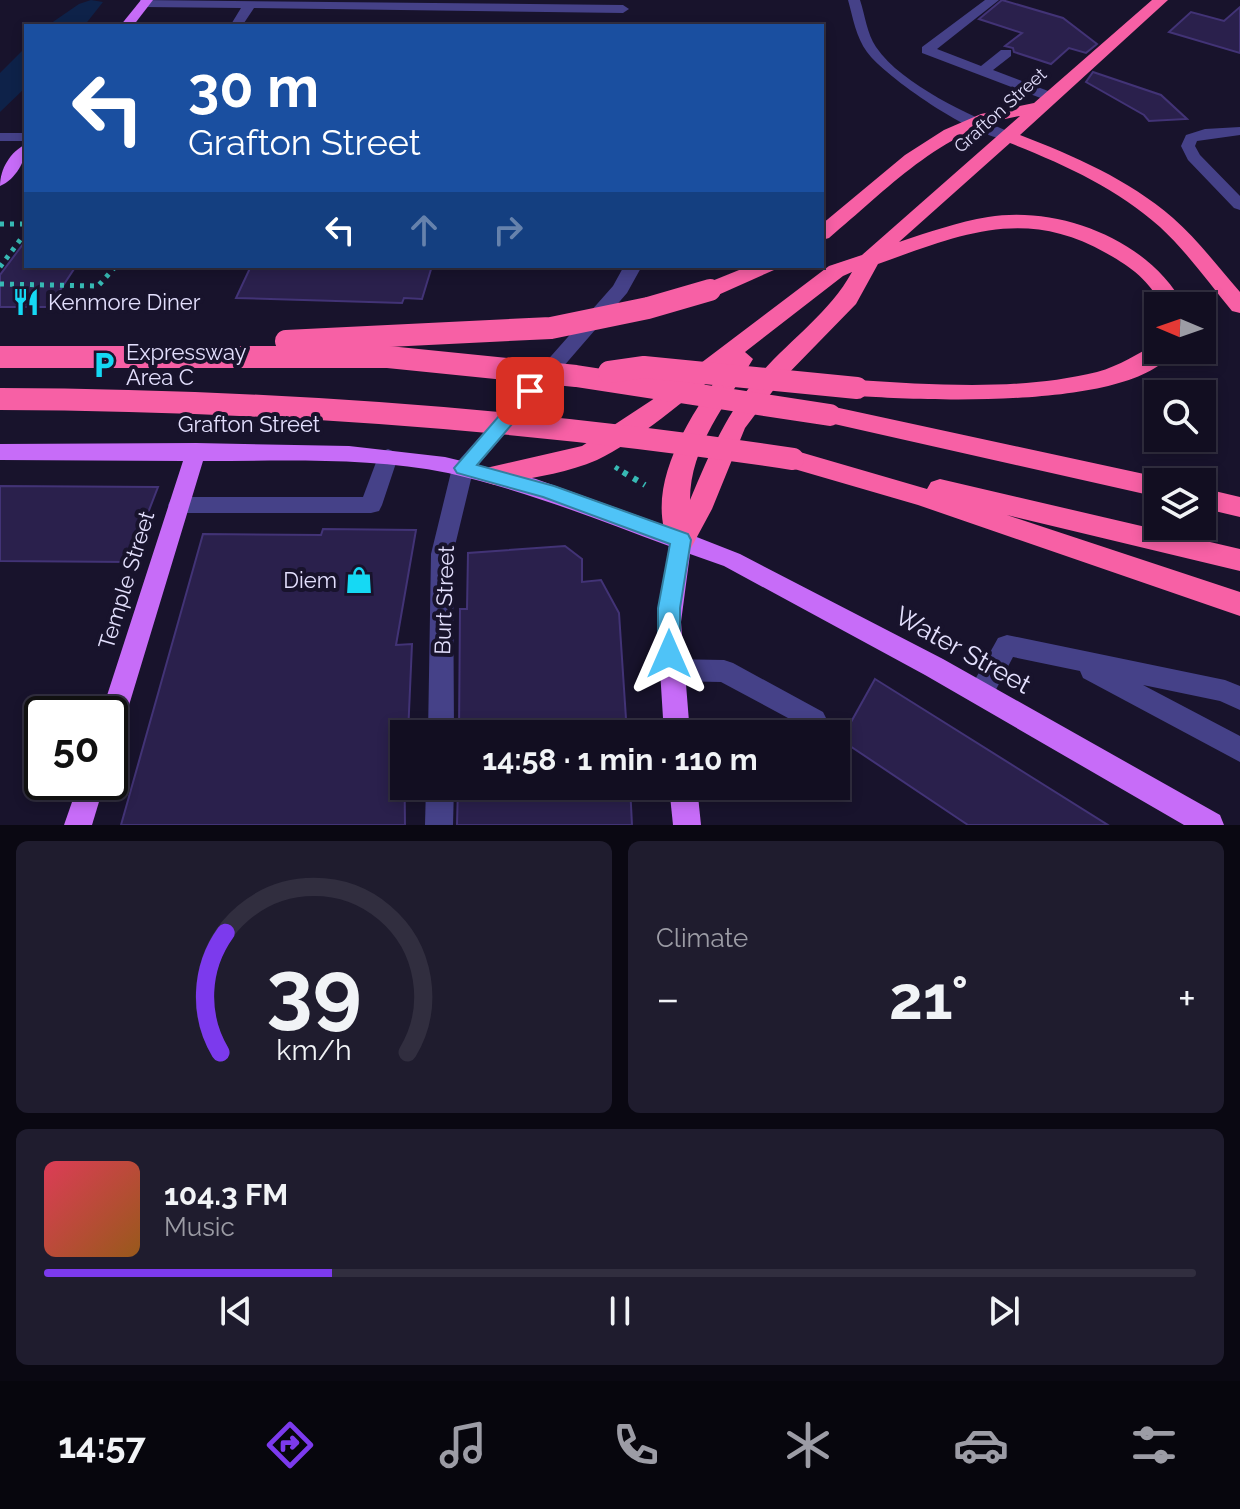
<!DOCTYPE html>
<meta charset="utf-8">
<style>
body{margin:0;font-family:Raleway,sans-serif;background:#1f1c2e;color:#f1f3f6;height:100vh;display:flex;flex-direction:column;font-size:30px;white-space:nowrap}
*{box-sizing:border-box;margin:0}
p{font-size:26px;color:#9c9ca5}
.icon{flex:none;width:44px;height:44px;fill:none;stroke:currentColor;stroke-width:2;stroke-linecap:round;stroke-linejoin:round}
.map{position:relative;height:825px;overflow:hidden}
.drawer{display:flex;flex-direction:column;gap:16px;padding:16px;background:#0a0812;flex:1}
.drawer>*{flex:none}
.guide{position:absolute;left:24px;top:24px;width:800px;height:244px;border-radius:0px;box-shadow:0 4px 12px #0003,0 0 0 2px #312e3f;background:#1a4fa0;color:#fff;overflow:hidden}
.needle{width:52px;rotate:272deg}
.buttons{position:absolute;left:1144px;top:292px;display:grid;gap:16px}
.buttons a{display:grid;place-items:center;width:72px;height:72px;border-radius:0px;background:#120e21;box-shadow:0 4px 12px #0003,0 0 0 2px #312e3f;font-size:40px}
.speed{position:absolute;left:24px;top:696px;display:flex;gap:16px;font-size:40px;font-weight:700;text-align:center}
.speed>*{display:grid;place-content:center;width:104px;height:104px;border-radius:50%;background:#120e21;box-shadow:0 4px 12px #0003,0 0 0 2px #312e3f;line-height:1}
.speed .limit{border:4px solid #111;border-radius:12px;background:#fff;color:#111}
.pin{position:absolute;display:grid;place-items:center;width:68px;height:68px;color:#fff;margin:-34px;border-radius:16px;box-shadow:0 4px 12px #0006}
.me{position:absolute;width:88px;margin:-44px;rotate:0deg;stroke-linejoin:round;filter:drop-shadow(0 0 6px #0008)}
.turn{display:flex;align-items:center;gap:28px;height:168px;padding:0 32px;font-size:36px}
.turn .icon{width:104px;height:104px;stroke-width:2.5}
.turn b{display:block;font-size:56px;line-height:68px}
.lanes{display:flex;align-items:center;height:76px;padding:0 32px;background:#0003;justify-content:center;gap:40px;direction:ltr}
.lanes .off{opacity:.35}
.big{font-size:60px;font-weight:700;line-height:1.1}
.drawer .widget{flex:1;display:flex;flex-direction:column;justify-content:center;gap:12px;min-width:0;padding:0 28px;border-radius:12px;background:#1f1c2e}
.drawer .dial{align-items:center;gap:0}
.dial svg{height:208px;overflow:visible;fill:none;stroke:#312e3f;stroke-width:7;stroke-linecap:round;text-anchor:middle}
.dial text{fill:#f1f3f6;stroke:none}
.song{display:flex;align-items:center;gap:24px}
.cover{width:96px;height:96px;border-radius:12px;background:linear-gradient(135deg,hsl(350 70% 55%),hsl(30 70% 35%))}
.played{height:8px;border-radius:4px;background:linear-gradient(90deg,#7c3aed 25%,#312e3f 25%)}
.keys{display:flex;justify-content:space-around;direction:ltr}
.heat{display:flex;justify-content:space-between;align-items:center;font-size:44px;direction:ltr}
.drawer .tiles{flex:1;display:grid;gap:16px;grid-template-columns:1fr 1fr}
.widget:last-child{grid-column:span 2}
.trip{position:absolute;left:390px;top:720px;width:460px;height:80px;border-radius:0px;background:#120e21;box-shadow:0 4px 12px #0003,0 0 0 2px #312e3f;font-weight:700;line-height:80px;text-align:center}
.menu{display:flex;height:128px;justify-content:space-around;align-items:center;background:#07060d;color:#9c9ca5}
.menu .icon{width:56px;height:56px}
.menu .current{color:#7c3aed}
.menu b{font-size:36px;color:#f1f3f6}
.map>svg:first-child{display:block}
</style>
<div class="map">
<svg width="1240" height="825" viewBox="0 0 1240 825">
<rect width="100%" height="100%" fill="#18132c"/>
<g fill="#0e2249">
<polygon points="91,0 103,2 84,26 47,26 79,4"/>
<polygon points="26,47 26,87 0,112 0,73"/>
</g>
<g fill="#2a204c" stroke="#423376" stroke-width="2">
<polygon points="1002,0 1063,18 1097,44 1086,53 1069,48 1051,64 1014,52 1013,48 1005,46 1022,33 979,19"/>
<polygon points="1240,7 1240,53 1169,32 1191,12 1224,21"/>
<polygon points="1093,72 1161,95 1187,119 1149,121 1144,115 1086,82"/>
<polygon points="26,240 26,266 76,266 49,307 0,307 0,275"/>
<polygon points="251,266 432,266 422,299 404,298 402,303 236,298"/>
<polygon points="0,486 158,487 129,562 0,561"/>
<polygon points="323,529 416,530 396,645 412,644 408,734 404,734 405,825 121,825 203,534 321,535"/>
<polygon points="565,546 582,559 582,582 601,580 619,613 627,734 459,734 460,609 467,609 468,553"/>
<polygon points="875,679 1108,825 968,825 841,740"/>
<polygon points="458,786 630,786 632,825 457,825"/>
</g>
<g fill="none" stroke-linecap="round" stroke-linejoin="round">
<g stroke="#37b9b4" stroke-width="5" stroke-dasharray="4 6" stroke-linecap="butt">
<polyline points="0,224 26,224"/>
<polyline points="0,267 26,232"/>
<polyline points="0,284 98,286 116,266"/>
<polyline points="615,467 626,474"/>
</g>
<polyline stroke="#37b9b4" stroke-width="6" stroke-dasharray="5 7" stroke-linecap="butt" points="623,472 645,485"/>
<g fill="#454188" fill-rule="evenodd">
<polygon points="140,0 623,5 629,9 623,13 254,8 242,26 230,26 241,8 144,7 140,6"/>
<path d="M848,0H860C865,15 867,34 876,47C903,86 970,115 1012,133V139C983,145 885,77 867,52C856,37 853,18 848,0Z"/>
<polygon points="985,0 999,0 937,49 981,66 1001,50 1011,50 1011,56 993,70 1056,94 1056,100 1046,100 922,53 922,47"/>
<polygon points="1240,127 1240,135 1197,141 1195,146 1200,155 1240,196 1240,210 1234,208 1188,160 1181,146 1186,135 1205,129"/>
<rect x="0" y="133" width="26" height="8"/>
<polygon points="624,266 642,266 627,293 473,471 453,554 454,734 428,734 431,554 452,468 613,286"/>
<polygon points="388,449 395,452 398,457 382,505 379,511 371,513 179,513 171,511 168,505 171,499 179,497 363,497 378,457 381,452"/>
<polygon points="1007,635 1225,680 1240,686 1240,710 1220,701 1143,685 1240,736 1240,762 1083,678 1080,671 1013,657 990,701 981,704 972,701 968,693 972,685 998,638"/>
<polygon points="670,659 724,660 733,663 823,712 827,720 823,728 814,732 721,682 670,681 661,678 658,670 661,662"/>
<polygon points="426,786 454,786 453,825 425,825"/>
</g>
<g fill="#c76cf8" fill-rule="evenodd">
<polygon points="141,0 153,0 133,26 120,26"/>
<path d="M26,144C26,161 16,179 0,186C0,169 10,152 26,144Z"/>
<path d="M196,443L349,446L445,457L536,479L689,534L740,554L943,659L1220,815L1224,825H1184L925,675L724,566L690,554L681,622L690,734H664L657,622L669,546C596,519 524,490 448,473C368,457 284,461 203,461L123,725L119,733L110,737V714H101L183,461L0,460V444Z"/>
<polygon points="79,782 105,782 92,825 64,825"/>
<polygon points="669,786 697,786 701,825 673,825"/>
</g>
<g fill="#f760a5" fill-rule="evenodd">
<path d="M1152,0H1168L1020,135C1074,156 1128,179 1173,218C1198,240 1218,267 1240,292V313L1232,311C1209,283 1187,252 1160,227C1117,188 1063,164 1010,143L899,242C929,232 958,222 988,217C1060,205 1151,241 1184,306H1162C1149,280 1131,267 1106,253C1024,206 959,235 878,264L856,304L778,384L745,428L712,509L691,548L681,551L671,548C641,489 690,416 723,370C688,397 636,442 597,460C565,474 529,478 495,485L486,482L482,475L486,468L582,446L652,400L829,266L862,255L1020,116C942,129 887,190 829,238L822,240V224L905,155L944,130L981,114L1034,103ZM852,272C830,312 792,338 762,372C726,413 711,451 690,500C690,446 727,403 753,359L745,352L843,276Z"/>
<polygon points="749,266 777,266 774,270 718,295 710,297 699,290 702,285"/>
<path d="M1158,344V350H1174C1136,411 922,400 857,396L849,394L845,388L849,382L857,380C936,385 1019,391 1097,372C1120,366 1137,353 1158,344Z"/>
<polygon points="830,406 1158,477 1168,482 1158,482 1158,497 821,421 818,415 821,409"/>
<polygon points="793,450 927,489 931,482 940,479 1240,549 1240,571 1007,515 1240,592 1240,616 918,505 784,466 780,459 784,452"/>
<polygon points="1202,488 1240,497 1240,517 1202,508"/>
</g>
<g stroke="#f760a5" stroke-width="22">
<polyline points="286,341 551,328 648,308 710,290"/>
<polyline points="0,357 388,357 576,376 830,415"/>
<polyline points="609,372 644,367 857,388"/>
<path d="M0,399C267,400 529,419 793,459"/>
</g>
</g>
<polygon fill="#4fc3f7" stroke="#337fa1" stroke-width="2" points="530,385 539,391 537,395 477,465 554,486 688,534 691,540 680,608 680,654 677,661 669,663 661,661 658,654 658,608 670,544 543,497 457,473 454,468 524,387"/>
<defs>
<g id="restaurant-bare" transform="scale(2.16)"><path d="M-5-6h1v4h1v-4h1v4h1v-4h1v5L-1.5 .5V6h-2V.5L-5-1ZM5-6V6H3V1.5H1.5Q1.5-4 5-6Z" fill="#15d9f4" stroke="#18132c" stroke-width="2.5" paint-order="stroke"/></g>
<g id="parking-bare" transform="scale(2.16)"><path d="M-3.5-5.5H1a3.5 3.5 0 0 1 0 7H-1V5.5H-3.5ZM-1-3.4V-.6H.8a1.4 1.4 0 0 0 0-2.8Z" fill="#15d9f4" stroke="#18132c" stroke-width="2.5" paint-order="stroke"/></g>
<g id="shop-bare" transform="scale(2.16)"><path d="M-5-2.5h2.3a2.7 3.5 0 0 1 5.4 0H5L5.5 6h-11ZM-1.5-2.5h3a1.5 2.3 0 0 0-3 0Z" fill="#15d9f4" stroke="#18132c" stroke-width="2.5" paint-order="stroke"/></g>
</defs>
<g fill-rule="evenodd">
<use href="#restaurant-bare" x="26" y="302"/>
<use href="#parking-bare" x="104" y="365"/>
<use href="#shop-bare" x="359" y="580"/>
</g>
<g text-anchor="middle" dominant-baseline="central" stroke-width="8" stroke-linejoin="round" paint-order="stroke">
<g font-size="18" fill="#e3dffd" stroke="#18132c">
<text transform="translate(1000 110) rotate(-42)">Grafton Street</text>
</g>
<g font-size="22" fill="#e3dffd" stroke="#18132c" text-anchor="start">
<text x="48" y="302">Kenmore Diner</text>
<text x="126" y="352">Expressway<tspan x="126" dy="25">Area C</tspan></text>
<text x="337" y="580" text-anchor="end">Diem</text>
</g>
<g font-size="22" fill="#e3dffd" stroke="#18132c">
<text x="249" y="424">Grafton Street</text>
<text transform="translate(126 580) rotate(-73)">Temple Street</text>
<text transform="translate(444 600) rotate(-88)">Burt Street</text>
</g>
<g font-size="26" fill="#e3dffd" stroke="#18132c">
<text transform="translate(963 650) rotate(29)">Water Street</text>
</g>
</g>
</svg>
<div class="buttons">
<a><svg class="needle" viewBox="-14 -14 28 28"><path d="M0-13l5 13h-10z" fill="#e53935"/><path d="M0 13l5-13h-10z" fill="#9c9ca5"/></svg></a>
<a><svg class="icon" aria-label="search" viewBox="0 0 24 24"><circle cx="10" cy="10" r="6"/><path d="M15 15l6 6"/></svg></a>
<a><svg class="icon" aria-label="layers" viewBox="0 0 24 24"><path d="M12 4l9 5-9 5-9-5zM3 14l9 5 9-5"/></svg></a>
</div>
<div class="speed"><div class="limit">50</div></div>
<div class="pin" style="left:530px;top:391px;background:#d93025"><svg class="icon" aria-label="arrive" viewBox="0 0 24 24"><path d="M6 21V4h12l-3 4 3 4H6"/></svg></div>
<svg class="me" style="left:669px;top:654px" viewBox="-20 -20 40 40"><path d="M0-17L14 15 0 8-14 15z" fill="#4fc3f7" stroke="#fff" stroke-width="4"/></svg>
<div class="trip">14:58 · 1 min · 110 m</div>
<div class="guide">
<div class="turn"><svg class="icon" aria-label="left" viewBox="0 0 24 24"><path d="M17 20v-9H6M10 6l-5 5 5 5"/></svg><div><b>30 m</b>Grafton Street</div></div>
<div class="lanes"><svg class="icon" aria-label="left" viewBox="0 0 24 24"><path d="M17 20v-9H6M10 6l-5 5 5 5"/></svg><svg class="icon off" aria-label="ahead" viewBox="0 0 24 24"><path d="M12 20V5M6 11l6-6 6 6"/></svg><svg class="icon off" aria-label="right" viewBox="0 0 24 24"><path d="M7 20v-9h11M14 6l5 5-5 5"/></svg></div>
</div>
</div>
<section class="drawer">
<div class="tiles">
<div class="widget dial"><svg viewBox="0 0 100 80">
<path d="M14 69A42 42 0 1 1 86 69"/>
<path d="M14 69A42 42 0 0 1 16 23" stroke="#7c3aed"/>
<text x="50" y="56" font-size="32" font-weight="700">39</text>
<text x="50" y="72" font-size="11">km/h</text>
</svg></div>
<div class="widget"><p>Climate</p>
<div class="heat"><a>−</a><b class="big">21°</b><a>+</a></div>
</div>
<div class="widget">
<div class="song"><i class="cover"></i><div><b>104.3 FM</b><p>Music</p></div></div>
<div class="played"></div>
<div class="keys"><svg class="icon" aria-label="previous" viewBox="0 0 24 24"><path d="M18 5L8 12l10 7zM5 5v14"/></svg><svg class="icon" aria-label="pause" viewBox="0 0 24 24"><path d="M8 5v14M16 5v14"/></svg><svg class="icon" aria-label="next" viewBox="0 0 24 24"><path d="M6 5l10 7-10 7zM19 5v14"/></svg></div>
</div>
</div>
</section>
<nav class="menu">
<b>14:57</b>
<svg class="icon current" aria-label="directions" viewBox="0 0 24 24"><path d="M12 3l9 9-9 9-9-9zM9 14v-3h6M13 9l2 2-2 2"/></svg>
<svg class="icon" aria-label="music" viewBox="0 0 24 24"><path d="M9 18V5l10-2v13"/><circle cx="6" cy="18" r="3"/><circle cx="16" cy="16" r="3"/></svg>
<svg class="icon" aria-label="phone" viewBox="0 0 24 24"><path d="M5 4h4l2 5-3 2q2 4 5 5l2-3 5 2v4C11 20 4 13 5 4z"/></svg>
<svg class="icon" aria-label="climate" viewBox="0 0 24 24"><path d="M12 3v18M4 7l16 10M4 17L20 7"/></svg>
<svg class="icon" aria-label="car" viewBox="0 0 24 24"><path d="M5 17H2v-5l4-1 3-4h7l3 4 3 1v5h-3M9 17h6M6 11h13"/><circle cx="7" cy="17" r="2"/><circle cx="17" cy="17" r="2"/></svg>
<svg class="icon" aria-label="filters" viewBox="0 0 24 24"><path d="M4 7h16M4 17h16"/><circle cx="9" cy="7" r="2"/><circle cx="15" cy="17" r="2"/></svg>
</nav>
